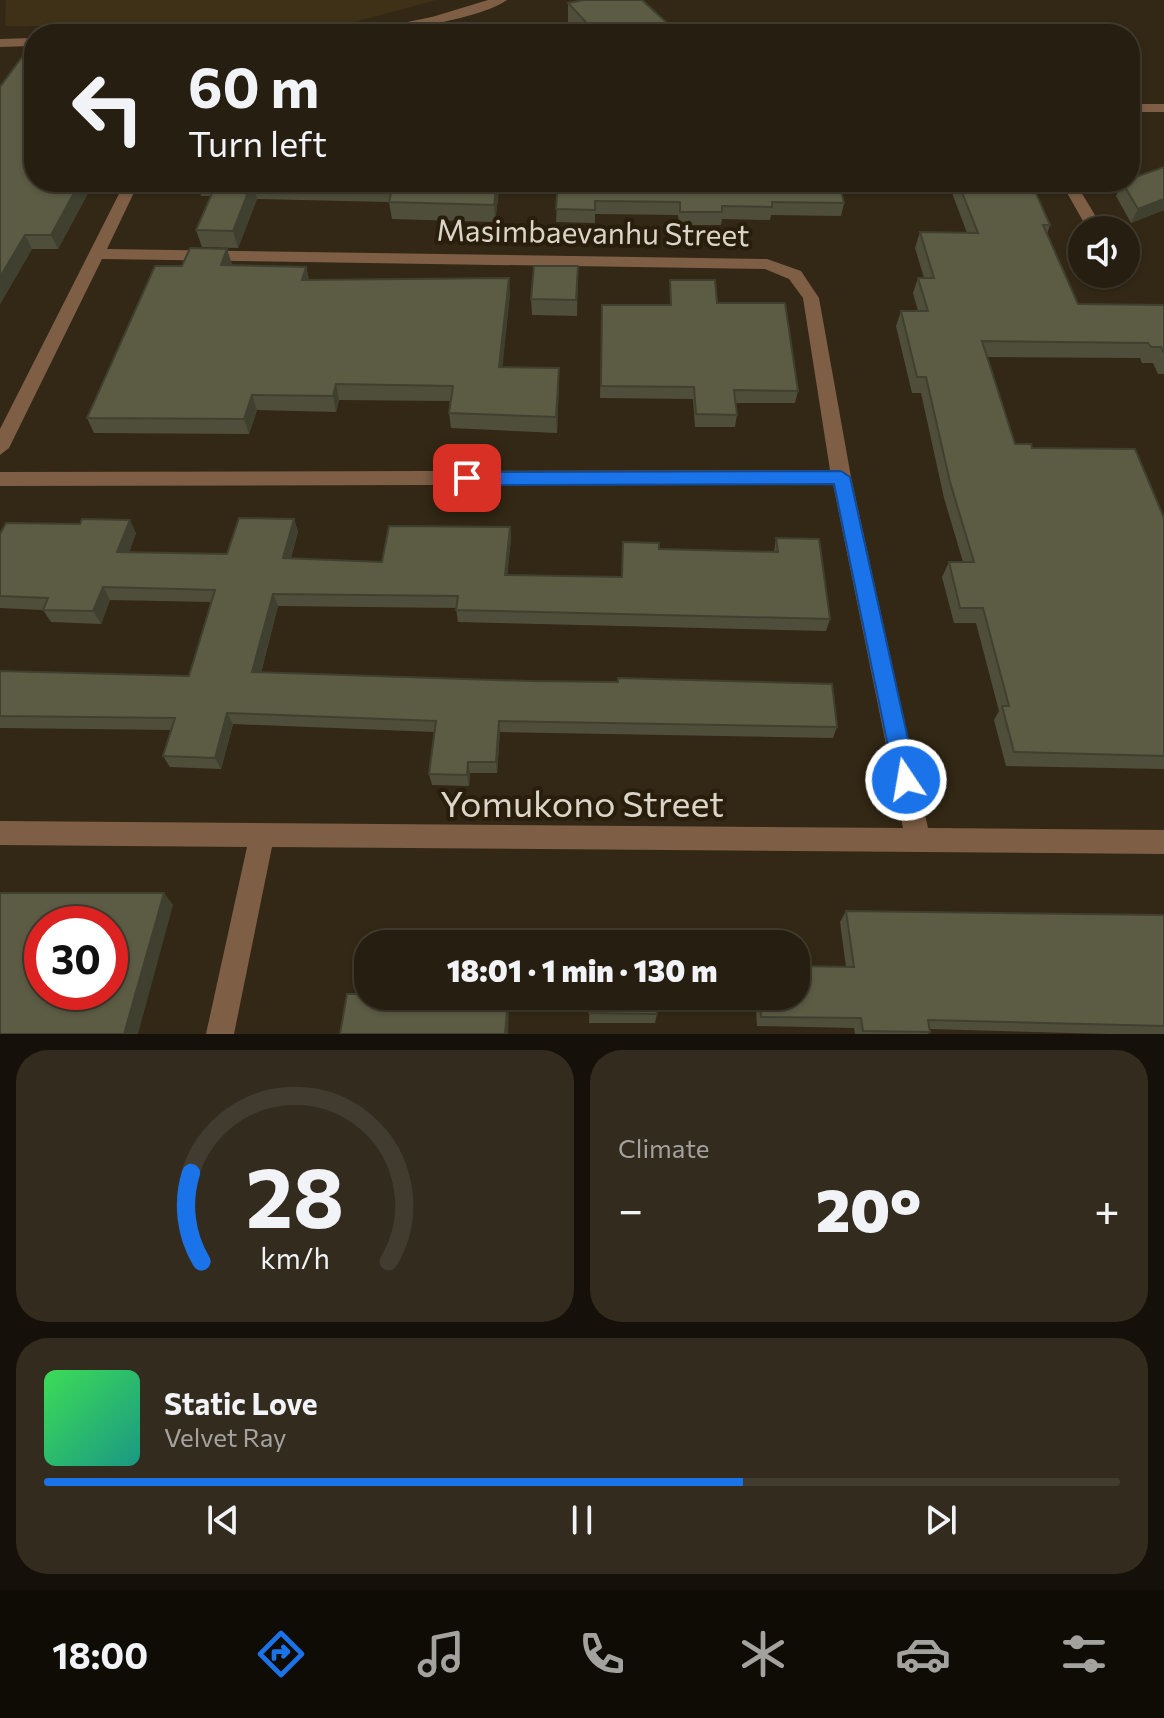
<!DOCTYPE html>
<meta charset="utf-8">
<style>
body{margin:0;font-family:Commissioner,sans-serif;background:#322b1e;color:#f1f3f6;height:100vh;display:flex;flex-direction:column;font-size:30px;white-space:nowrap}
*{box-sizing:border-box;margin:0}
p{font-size:26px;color:#a4a29f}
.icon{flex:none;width:44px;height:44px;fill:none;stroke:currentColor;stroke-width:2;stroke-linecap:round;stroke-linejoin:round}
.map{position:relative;height:1034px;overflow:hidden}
.side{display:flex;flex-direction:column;gap:16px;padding:16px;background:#151009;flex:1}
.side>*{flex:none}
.guide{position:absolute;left:24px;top:24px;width:1116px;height:168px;border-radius:32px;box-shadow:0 2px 6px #0004,0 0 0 2px #423c30;background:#261e10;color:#f1f3f6;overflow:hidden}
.buttons{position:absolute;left:1068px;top:216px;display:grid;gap:16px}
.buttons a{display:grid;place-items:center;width:72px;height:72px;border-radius:50%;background:#261e10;box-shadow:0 2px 6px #0004,0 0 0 2px #423c30;font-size:40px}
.speed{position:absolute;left:24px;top:906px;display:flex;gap:16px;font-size:40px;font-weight:700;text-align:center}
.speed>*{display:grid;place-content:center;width:104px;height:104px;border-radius:50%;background:#261e10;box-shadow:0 2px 6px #0004,0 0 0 2px #423c30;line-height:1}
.speed .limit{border:12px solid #d22;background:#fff;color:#111}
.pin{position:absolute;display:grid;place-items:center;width:68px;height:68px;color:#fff;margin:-34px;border-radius:16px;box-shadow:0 4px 12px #0006}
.me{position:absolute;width:88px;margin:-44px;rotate:348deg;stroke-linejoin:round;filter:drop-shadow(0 0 6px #0008)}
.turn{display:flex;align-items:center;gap:28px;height:168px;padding:0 32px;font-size:36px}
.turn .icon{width:104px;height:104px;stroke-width:2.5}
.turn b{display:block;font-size:56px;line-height:68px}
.big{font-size:60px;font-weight:800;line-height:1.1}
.side .widget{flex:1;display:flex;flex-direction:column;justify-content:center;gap:12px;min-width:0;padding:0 28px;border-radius:32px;background:#322b1e}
.side .dial{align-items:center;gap:0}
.dial svg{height:208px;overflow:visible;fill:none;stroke:#423c30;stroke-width:7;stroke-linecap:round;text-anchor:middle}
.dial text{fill:#f1f3f6;stroke:none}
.song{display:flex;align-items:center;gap:24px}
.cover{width:96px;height:96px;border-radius:12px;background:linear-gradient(135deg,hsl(130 70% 55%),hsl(170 70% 35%))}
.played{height:8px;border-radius:4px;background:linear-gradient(90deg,#1a73e8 65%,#423c30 65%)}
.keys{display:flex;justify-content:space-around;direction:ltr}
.heat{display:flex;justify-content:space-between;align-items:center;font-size:44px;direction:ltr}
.side .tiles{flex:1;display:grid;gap:16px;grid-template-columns:1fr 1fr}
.widget:last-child{grid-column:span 2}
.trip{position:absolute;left:354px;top:930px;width:456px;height:80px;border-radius:32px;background:#261e10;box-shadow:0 2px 6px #0004,0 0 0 2px #423c30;font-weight:800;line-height:80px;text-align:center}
.tabs{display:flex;height:128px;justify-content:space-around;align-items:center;background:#0f0c06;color:#a4a29f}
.tabs .icon{width:56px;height:56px}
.tabs .selected{color:#1a73e8}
.tabs b{font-size:36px;color:#f1f3f6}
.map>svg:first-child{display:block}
</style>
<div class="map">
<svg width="1164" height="1034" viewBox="0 0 1164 1034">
<rect width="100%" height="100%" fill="#332815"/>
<polygon fill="#3f3117" points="6,0 436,0 340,26 5,26"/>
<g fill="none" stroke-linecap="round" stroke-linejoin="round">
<g fill="#7e5e45" fill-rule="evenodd">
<polygon points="430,17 438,17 463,34 448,34 430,23"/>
<rect x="1130" y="104" width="34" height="8"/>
<polygon points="125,182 139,182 107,249 767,259 801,271 819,298 851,477 928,828 1164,830 1164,854 272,847 234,1034 206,1034 247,847 0,845 0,821 903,828 833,484 0,486 0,472 830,470 803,298 789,279 765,269 102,259 9,448 0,455 0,429"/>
<polygon points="1061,182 1075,182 1104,230 1088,230"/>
</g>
<g fill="#7e5e45" fill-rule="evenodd">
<path d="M488,0H507C479,20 384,34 348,34L432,17Z"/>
<polygon points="34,38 34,46 0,47 0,39"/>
</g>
</g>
<g fill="#4f4e3a">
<polygon points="568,3 679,34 577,34 568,25"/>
<polygon points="0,87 34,182 94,182 58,249 32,249 0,304"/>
<polygon points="1164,167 1164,210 1131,223 1116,196 1122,182"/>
<polygon points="197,182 500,182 495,222 392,219 389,202 257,199 238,248 202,247 196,230 211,196 201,196"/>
<polygon points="558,182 844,203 841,216 771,215 770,220 722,219 721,225 679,225 678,215 595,214 595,223 556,222"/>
<polygon points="948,182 1031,182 1050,225 1047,234 1078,304 1164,305 1164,374 1158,374 1153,363 1142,363 1140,358 987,357 1015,444 1032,448 1164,518 1164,769 1006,766 994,720 999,711 976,623 954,623 942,577 949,562 963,562 944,498 921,393 912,393 896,326 901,311 918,311 913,293 918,278 924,278 915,248 920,232 967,233"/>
<polygon points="227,249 231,266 306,267 309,280 510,293 502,367 559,383 557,433 451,428 449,413 450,401 339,400 336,412 257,410 249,434 94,433 87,418 182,266"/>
<polygon points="578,266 577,316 532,315 531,299"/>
<polygon points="670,280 717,303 798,391 795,403 736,403 737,415 735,427 695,427 693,399 600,398 602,305 670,305"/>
<polygon points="294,519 298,532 291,558 382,562 510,527 511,539 507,575 622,577 659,549 774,552 776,538 830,619 826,631 458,622 456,608 278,606 261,673 837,727 833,738 500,732 497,773 470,773 469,786 432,785 429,774 434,732 233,724 221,769 170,767 163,756 172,730 0,728 0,671 189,676 211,602 110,600 101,624 51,622 43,610 0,608 0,534 80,524 136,533 129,552 227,554"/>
<polygon points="846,911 1164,915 1164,1034 1108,1034 929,1029 930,1032 928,1034 855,1034 854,1028 757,1026 755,996 796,996 846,967 840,922"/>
<polygon points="590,996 657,1014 655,1023 589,1023"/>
</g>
<g fill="#404030">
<polygon points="80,182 94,182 58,249 51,235"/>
<polygon points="252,182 257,199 238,248 233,231"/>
<polygon points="497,182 500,182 495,222 494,205"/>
<polygon points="1164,199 1164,210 1131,223 1138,209"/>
<polygon points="25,235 32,249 0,304 0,277"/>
<polygon points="227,249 232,264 225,281 221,265"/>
<polygon points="306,267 310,283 302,280"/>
<polygon points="509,278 510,293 501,382 499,367"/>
<polygon points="559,368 559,383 557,433 556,417"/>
<polygon points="336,384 339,400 336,412 333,396"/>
<polygon points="252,395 257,410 249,434 244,419"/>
<polygon points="294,519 298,532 287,571 283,558"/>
<polygon points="130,520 136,533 124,565 117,552"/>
<polygon points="510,527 511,539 506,587 505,575"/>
<polygon points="103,587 110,600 101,624 93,611"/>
<polygon points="273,594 278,606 258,684 252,672"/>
<polygon points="227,713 233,724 221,769 215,758"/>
<polygon points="499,721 500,732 497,773 496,762"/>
<polygon points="468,762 470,773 469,786 467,775"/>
<polygon points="164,893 173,905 138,1034 124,1034"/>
<polygon points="508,998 509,1008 508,1034 505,1034"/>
</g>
<g fill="#5c5b44" stroke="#404030" stroke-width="2" fill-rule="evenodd">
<polygon points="584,0 642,0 679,34 597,34 568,3"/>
<polygon points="28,49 34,49 34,182 80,182 51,235 25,235 0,277 0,87"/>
<polygon points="1164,167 1164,199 1138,209 1122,182 1130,182 1130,179"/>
<polygon points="217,182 252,182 233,231 196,230"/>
<polygon points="276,182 497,182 494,205 389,202 393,185"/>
<polygon points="558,182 839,182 844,203 772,202 772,207 722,206 722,212 680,212 680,202 595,201 595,210 556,209"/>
<polygon points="958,182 1031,182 1050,225 1043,225 1078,304 1164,305 1164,353 1161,347 1151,347 1148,343 982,341 1015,444 1031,444 1032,448 1135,449 1164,518 1164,756 1014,752 1002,706 1009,706 983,608 960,608 949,562 974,562 950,482 926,377 917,377 901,311 928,311 918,278 934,278 920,232 978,233"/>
<polygon points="190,248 227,249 221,265 306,267 302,280 509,278 499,367 559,368 556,417 449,413 453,386 336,384 333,396 252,395 244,419 87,418 155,266 182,266"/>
<polygon points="534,266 578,266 576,300 531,299"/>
<polygon points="670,280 715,280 717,303 785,303 798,391 734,390 737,415 696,414 694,387 601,386 602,305 671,305"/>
<polygon points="239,518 294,519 283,558 382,562 389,526 510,527 505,575 622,577 623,542 659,543 659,549 778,552 776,538 819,539 830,619 456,610 458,596 273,594 252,672 529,681 618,682 618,678 832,684 837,727 499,721 496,762 468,762 467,775 429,774 436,721 227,713 215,758 163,756 175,718 0,716 0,671 189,676 215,590 103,587 93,611 43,610 48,598 0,596 0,534 6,523 80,524 82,519 130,520 117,552 227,554"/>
<path d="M0,893H164L124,1034H0ZM42,924H110V992H42Z"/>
<polygon points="846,911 1164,915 1164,1026 928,1020 930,1032 863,1031 861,1018 761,1017 760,996 796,996 796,966 854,967"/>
<polygon points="591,931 656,932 656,944 590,944"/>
<polygon points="347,994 368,994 368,996 508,998 505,1034 340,1034"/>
<polygon points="590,996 657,996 657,1014 589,1013"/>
</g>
<polygon fill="#1a73e8" stroke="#114b97" stroke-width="2" points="841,471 850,477 917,780 913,787 906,790 898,787 895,780 834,484 467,485 458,478 467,472"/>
<g text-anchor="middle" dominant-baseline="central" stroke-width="8" stroke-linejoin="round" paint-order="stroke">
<g font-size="30" fill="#dbd4c8" stroke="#291e0b">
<text transform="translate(593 231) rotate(1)">Masimbaevanhu Street</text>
</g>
<g font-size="36" fill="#dbd4c8" stroke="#291e0b">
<text x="582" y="802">Yomukono Street</text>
</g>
</g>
</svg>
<div class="buttons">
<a><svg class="icon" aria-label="sound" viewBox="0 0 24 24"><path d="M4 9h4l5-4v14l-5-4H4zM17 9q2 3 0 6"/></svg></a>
</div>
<div class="speed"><div class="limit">30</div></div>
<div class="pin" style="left:467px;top:478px;background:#d93025"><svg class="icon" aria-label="arrive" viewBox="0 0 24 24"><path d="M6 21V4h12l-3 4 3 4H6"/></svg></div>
<svg class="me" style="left:906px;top:780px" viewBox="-20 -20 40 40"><circle r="17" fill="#1a73e8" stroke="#fff" stroke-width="3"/><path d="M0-11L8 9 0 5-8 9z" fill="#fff"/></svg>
<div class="trip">18:01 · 1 min · 130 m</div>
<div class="guide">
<div class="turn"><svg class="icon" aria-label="left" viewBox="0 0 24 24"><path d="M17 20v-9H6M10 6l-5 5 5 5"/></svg><div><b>60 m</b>Turn left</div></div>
</div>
</div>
<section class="side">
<div class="tiles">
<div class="widget dial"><svg viewBox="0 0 100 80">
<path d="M14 69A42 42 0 1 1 86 69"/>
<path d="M14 69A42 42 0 0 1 10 35" stroke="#1a73e8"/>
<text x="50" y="56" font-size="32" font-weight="700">28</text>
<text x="50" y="72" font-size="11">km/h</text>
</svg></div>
<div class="widget"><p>Climate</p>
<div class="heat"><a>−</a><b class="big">20°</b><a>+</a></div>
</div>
<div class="widget">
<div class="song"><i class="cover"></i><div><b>Static Love</b><p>Velvet Ray</p></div></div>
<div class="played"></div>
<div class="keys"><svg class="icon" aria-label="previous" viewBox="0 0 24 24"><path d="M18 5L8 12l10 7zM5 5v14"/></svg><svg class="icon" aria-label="pause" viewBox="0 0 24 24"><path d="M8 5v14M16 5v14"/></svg><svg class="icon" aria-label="next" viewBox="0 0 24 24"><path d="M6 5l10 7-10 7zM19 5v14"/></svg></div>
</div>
</div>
</section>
<nav class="tabs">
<b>18:00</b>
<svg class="icon selected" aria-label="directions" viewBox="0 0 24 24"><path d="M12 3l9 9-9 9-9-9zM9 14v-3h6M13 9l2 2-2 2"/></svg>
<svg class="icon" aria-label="music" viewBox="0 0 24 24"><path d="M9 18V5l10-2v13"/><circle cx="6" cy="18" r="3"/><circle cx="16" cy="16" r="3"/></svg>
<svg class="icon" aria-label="phone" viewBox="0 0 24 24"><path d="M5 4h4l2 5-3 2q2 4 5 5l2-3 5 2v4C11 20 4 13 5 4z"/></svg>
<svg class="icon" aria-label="climate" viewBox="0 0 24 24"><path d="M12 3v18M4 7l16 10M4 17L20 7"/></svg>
<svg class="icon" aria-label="car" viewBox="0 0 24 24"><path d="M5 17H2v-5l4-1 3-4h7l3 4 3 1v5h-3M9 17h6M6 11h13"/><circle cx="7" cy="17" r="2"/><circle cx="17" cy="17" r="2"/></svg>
<svg class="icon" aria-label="filters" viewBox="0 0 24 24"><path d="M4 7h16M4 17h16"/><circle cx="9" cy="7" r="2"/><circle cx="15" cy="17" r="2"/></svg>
</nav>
